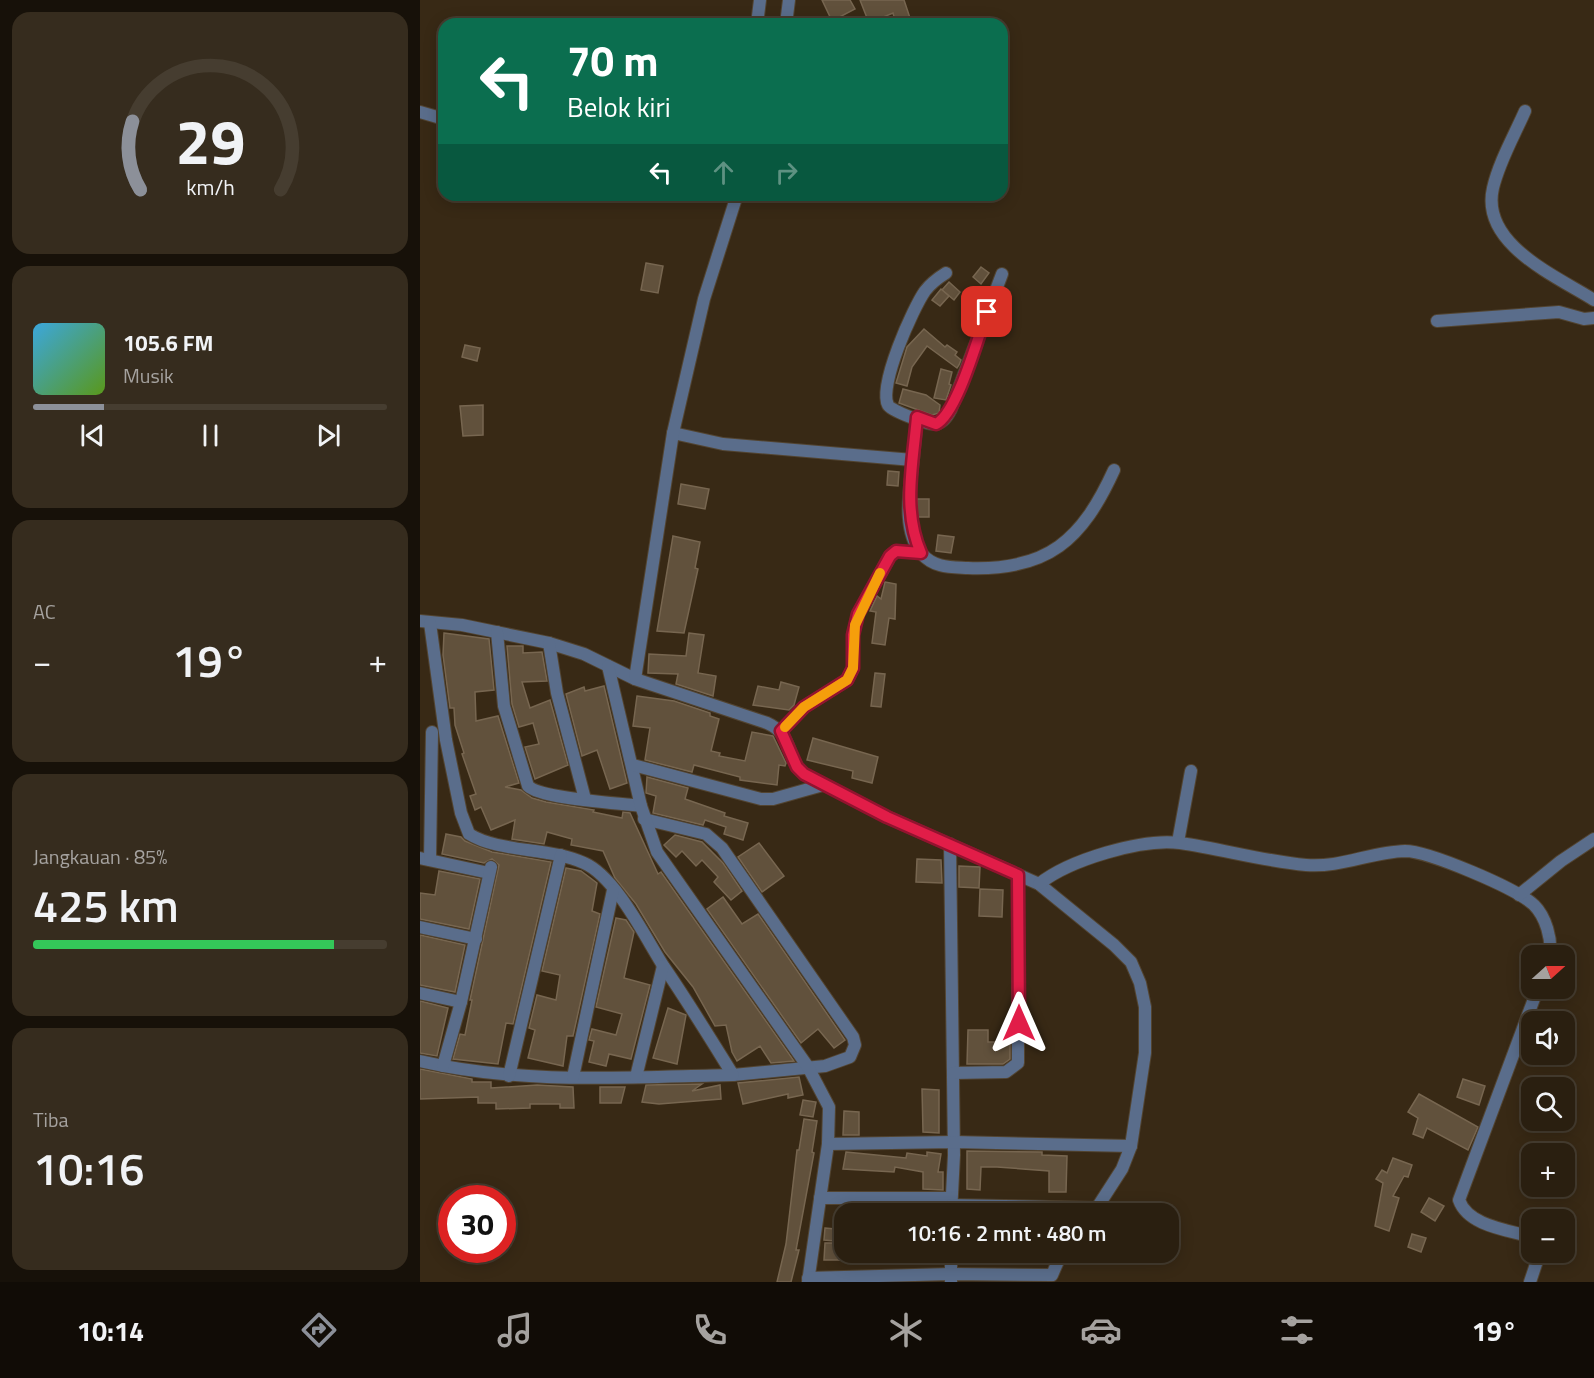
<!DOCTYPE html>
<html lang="id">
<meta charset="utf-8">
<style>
body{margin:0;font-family:"Titillium Web",sans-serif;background:#362c1e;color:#f1f3f6;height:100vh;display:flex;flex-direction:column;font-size:22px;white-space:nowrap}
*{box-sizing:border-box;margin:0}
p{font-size:20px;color:#a5a29f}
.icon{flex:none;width:33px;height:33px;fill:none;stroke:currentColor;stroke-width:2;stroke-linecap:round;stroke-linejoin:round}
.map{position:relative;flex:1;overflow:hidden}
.sheet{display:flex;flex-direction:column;gap:12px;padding:12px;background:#171109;width:420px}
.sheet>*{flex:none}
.hud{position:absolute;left:18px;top:18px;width:570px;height:183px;border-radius:18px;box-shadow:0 3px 15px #0003,0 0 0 2px #463d30;background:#0b6e4f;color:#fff;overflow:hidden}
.needle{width:39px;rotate:69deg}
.buttons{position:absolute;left:1101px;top:945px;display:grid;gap:12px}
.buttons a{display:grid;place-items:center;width:54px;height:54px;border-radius:12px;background:#2a1f10;box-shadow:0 3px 15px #0003,0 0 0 2px #463d30;font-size:30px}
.speed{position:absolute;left:18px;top:1185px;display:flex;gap:12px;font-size:30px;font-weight:700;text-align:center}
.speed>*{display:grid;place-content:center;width:78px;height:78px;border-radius:50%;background:#2a1f10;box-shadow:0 3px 15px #0003,0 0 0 2px #463d30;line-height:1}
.speed .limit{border:9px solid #d22;background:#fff;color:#111}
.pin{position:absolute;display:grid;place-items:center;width:51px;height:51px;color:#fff;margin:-26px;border-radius:12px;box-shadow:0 3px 9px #0006}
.me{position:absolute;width:66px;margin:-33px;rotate:0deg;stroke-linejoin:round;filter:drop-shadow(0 0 4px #0008)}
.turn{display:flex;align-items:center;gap:21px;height:126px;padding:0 30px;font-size:27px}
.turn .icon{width:78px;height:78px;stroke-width:2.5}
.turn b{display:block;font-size:42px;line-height:51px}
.lanes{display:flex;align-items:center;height:57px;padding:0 30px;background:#0003;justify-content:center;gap:30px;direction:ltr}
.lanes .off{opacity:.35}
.big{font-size:45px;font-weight:600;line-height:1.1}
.sheet .widget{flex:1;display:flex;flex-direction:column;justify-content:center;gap:9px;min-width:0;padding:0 21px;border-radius:18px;background:#362c1e}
.sheet .dial{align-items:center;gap:0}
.dial svg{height:156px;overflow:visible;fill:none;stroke:#463d30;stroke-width:7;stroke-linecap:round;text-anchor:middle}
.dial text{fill:#f1f3f6;stroke:none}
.song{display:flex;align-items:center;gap:18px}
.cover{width:72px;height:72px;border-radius:9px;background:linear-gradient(135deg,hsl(200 70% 55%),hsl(90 70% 35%))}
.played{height:6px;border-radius:3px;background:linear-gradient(90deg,#8c9099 20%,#463d30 20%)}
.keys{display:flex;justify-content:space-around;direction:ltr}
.heat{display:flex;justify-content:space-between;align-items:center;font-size:33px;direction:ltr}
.charge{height:9px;border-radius:4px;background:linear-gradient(90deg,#34c759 85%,#463d30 0)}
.trip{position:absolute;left:414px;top:1203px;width:345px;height:60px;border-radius:18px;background:#2a1f10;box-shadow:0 3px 15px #0003,0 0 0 2px #463d30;font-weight:600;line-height:60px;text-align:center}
.dock{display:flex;height:96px;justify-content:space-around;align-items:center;background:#110c06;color:#a5a29f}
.dock .icon{width:42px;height:42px}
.dock .active{color:#8c9099}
.dock b{font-size:27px;color:#f1f3f6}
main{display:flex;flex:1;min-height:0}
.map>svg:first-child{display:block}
</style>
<main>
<section class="sheet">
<div class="widget dial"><svg viewBox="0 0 100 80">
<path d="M14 69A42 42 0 1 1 86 69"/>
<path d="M14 69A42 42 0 0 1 10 34" stroke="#8c9099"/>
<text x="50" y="56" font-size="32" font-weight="700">29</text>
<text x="50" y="72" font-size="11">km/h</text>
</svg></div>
<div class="widget">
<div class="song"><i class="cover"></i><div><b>105.6 FM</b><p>Musik</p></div></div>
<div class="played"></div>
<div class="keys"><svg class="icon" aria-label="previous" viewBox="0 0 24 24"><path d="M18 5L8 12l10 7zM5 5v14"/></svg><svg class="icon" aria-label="pause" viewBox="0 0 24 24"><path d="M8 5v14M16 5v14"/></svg><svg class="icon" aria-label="next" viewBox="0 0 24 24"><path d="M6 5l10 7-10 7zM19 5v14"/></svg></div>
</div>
<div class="widget"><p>AC</p>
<div class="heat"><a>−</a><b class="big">19°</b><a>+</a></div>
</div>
<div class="widget"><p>Jangkauan · 85%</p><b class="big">425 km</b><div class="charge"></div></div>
<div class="widget"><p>Tiba</p><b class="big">10:16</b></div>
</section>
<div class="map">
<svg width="1174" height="1282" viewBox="0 0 1174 1282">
<rect width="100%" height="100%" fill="#382915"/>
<g fill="#61513c" stroke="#776650" stroke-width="1.5">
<polygon points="402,0 430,0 435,9 412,21"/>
<polygon points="440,0 484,0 492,24 476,24 473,13 449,23"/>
<polygon points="226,263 243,266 238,293 221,290"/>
<polygon points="561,267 569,273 561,284 553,277"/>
<polygon points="529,282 540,292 534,300 522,290"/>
<polygon points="521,289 529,296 520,306 512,300"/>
<polygon points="504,329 525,347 527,345 537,352 535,355 541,360 539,365 537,368 507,346 492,367 487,386 476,383 487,347"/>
<polygon points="45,345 60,348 57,361 42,357"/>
<polygon points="521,369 532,372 529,384 531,385 526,400 514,398"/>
<polygon points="483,389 506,395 520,405 519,413 512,415 479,403"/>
<polygon points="63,405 63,435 43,436 40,406"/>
<polygon points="468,471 479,472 478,486 467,485"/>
<polygon points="261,484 289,489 285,509 258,504"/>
<rect x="497" y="499" width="12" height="18"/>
<polygon points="518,535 534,537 531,553 516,551"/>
<polygon points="253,536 280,542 275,568 278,569 264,633 237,631"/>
<polygon points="465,582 476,584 475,619 469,618 465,645 452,643 456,612 450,611 457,596 461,599"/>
<polygon points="24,633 69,639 74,690 55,692 56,721 78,716 99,783 85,787 101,790 112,798 126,802 174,810 173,812 202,818 203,812 210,813 238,874 241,872 374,1061 351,1063 340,1046 317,1061 312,1052 306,1025 295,1026 273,987 245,952 216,904 195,878 183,851 151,845 152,839 127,832 124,844 92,839 95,820 71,830 61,807 55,810 50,796 56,794 42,754 44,753 35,725 34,708 30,708 23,655"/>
<polygon points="269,633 284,635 278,673 296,676 293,696 256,684 258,674 228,673 229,654 266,656"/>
<polygon points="87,646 103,646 103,653 122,652 127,681 102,682 110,708 130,700 148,765 115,779 105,747 119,744 113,723 99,727 92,704"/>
<polygon points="455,673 465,674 461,707 451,706"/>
<polygon points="361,682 379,687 374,705 369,710 333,705 338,686 359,690"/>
<polygon points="184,686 207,783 190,789 177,750 162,756 146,694 164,687 165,691"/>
<polygon points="217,696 254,701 290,713 290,716 299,719 291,751 300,753 299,756 325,761 332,732 353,736 366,763 365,766 359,765 357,785 320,780 320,777 274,765 272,772 225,760 230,728 213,726"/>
<polygon points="393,738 458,757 452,783 432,778 433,771 387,760"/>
<polygon points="227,777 268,788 265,799 305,813 304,816 328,823 323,840 304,834 306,827 285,820 283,825 233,813 236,796 226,793"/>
<polygon points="26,834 41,837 45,841 72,852 131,862 93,1024 86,1023 78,1064 33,1059 40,1034 45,1035 52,1000 50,1000 79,865 72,859 64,863 22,854"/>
<polygon points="255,835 282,842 303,863 322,891 311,900 294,882 298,877 282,860 276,866 262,851 256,857 244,845"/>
<polygon points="339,843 364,876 342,892 318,857"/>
<polygon points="497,859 521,860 522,883 496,882"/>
<polygon points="539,866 560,867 559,888 539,887"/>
<polygon points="146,868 161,871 177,883 172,911 180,914 153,1036 147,1036 143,1066 108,1058 115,1030 109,1028 117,995 136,1000 140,975 122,971"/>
<polygon points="19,871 60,879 49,929 0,919 0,893 15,895"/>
<polygon points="560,889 583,890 582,917 559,916"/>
<polygon points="303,897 322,924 338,914 425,1040 414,1048 398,1029 381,1043 287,909"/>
<polygon points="196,918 206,920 214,932 204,978 230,985 211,1059 189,1054 186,1066 169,1062 174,1041 169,1040 172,1029 196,1035 202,1014 176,1007"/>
<polygon points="0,935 45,945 35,992 0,985"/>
<polygon points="0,1001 28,1008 17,1056 0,1053"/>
<polygon points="248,1008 266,1015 257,1064 233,1058"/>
<polygon points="548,1030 568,1030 568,1042 590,1042 590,1059 583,1064 547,1064"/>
<polygon points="0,1069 52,1079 52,1082 71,1082 71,1088 117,1085 153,1087 154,1108 140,1108 140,1104 110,1104 110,1108 76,1109 76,1103 58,1103 58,1097 0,1099"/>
<polygon points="379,1077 383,1095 368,1098 368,1094 323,1104 318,1083"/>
<polygon points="1043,1079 1065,1086 1059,1105 1037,1097"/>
<polygon points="282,1084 272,1091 300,1085 301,1099 239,1104 222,1102 226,1085"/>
<polygon points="180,1087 205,1087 201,1103 180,1103"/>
<polygon points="502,1089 519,1090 519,1133 503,1132"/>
<polygon points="999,1094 1058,1127 1048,1150 1007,1128 1003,1138 993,1134 998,1118 988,1112"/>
<polygon points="383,1100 396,1102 393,1117 380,1115"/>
<polygon points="424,1111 439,1112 439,1135 423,1135"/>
<polygon points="384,1119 397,1121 392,1152 394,1153 376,1250 379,1250 371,1282 357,1282 366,1244 377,1150 379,1150"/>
<polygon points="547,1151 622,1152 622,1155 647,1156 646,1192 629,1192 629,1171 577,1167 561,1167 560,1190 547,1189"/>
<polygon points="426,1152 486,1158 487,1153 507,1156 507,1152 521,1154 518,1172 523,1172 523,1190 503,1189 503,1172 475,1167 474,1172 423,1169"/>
<polygon points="973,1158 992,1165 988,1177 984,1176 973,1196 979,1198 969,1231 955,1226 963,1183 956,1179 962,1170 967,1173"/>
<polygon points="1009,1198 1024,1206 1015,1221 1001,1212"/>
<polygon points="405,1228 415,1229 415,1241 404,1240"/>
<polygon points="992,1234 1006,1238 1001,1252 988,1247"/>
<polygon points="405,1243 424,1243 424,1260 404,1260"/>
</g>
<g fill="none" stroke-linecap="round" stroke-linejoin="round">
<g stroke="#524431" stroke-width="14">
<g id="street">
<polyline points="337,24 340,0"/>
<polyline points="366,24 369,0"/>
<path d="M1105,111C1094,136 1079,162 1073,188C1060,244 1136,276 1174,300"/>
<polyline points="0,112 24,119"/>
<path d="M526,273C518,278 511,283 505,291C493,308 458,386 468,405C471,411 507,424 514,424C522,424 528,415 531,409L582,274"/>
<polyline points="1017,321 1139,312 1164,319 1174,318"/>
<polyline points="253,433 303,444 493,460 497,417"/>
<path d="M493,460C490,488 481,530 502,554C514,568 531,567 548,568C628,571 662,540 694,470"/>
<path d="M0,621L42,625L129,643L164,654L215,679L347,723C374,735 365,757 384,774L467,817L619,884L694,945L711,962L720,983L725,1007V1053L711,1146L702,1169L673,1214"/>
<path d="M10,623L26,740L41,813L49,834C79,853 130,847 164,863C196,877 225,937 244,967C268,1002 290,1038 313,1075L405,1066L430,1057L435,1045L433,1037L302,848L286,834L224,819"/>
<path d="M77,632L84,706L108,786C121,799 199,803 221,806"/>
<polyline points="129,643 137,693 165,799"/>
<polyline points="188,666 221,806 237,852 388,1067 409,1107 408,1144 388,1282"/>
<polyline points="215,679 253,433 284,299 317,195"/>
<polyline points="361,731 384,707 427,680 433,668 433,635 438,614 470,556 476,551 501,553"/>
<polyline points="213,765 341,799 353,799 403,785"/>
<polyline points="758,842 771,771"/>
<polyline points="530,844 534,1155 531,1214"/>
<polyline points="0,858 69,873"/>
<polyline points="10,860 12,732"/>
<path d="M619,884C649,860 722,838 760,843C802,849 843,861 886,865C920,868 951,852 985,851C1008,851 1096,888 1114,905C1126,917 1132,939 1130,956"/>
<polyline points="1099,895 1141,861 1174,839"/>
<polyline points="0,927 56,939"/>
<polyline points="0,993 41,1002"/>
<path d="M0,1061C103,1085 208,1077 313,1075"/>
<polyline points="23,1066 41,1002 71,867"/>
<polyline points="533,1073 586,1072 598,1063 598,875"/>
<polyline points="89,1076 141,855"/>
<polyline points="153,1077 193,890"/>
<polyline points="216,1077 243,966"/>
<polyline points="408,1144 534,1142 711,1146"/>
<polyline points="400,1198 531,1198"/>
<polyline points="531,1205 678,1208"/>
<path d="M1112,1237C1088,1230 1048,1226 1039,1200L1118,988"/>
<polyline points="531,1252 531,1281"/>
<polyline points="388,1278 530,1274 632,1275 642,1252"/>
<polyline points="1110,1282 1120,1252"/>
</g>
</g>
<use href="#street" stroke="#5a6d8b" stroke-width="12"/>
</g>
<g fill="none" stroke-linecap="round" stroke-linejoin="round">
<g stroke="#92132f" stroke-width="15">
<path id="route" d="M567,312C558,337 537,414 516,424L497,417C493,463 482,510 501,553L476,551L470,556L438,614L433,635V668L427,680L384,707L361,731L377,767L384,774L467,817L598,875L599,1023"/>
</g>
<use href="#route" stroke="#e11d48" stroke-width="10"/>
<polyline stroke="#f59e0b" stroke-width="10" points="365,727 384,707 427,680 433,668 435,625 460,573"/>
</g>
</svg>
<div class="buttons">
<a><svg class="needle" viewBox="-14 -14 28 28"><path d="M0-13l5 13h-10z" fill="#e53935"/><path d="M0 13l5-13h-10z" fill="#a5a29f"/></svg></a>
<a><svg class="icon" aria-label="sound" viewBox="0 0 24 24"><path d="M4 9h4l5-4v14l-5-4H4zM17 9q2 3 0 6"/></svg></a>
<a><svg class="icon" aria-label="search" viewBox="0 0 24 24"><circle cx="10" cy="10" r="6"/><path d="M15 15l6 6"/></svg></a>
<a>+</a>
<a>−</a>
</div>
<div class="speed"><div class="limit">30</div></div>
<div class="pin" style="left:567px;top:312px;background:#d93025"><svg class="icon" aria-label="arrive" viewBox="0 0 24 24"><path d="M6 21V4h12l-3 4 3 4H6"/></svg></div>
<svg class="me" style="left:599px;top:1023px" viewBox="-20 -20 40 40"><path d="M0-17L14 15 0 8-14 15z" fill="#e11d48" stroke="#fff" stroke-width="4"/></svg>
<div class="trip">10:16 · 2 mnt · 480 m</div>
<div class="hud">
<div class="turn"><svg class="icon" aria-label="left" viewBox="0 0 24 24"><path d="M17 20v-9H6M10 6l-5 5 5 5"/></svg><div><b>70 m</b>Belok kiri</div></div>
<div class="lanes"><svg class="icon" aria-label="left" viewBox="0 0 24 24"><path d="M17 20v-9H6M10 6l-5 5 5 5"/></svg><svg class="icon off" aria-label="ahead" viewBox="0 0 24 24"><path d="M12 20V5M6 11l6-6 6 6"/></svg><svg class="icon off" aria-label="right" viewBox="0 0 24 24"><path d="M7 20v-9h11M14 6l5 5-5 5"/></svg></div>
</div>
</div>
</main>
<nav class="dock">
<b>10:14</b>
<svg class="icon active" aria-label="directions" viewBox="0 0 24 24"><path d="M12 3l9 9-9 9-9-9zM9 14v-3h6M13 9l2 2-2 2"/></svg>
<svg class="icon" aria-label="music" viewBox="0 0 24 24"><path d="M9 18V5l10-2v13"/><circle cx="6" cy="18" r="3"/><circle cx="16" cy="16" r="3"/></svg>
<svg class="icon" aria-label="phone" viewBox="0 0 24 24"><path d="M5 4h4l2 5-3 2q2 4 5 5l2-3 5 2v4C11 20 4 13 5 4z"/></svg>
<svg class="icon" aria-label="climate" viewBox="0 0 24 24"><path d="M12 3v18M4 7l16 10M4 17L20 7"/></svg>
<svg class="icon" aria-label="car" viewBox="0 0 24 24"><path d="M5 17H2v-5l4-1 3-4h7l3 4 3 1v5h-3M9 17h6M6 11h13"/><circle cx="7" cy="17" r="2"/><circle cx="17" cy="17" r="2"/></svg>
<svg class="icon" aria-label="filters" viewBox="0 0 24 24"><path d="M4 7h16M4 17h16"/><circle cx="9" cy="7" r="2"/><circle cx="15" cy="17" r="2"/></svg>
<b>19°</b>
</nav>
